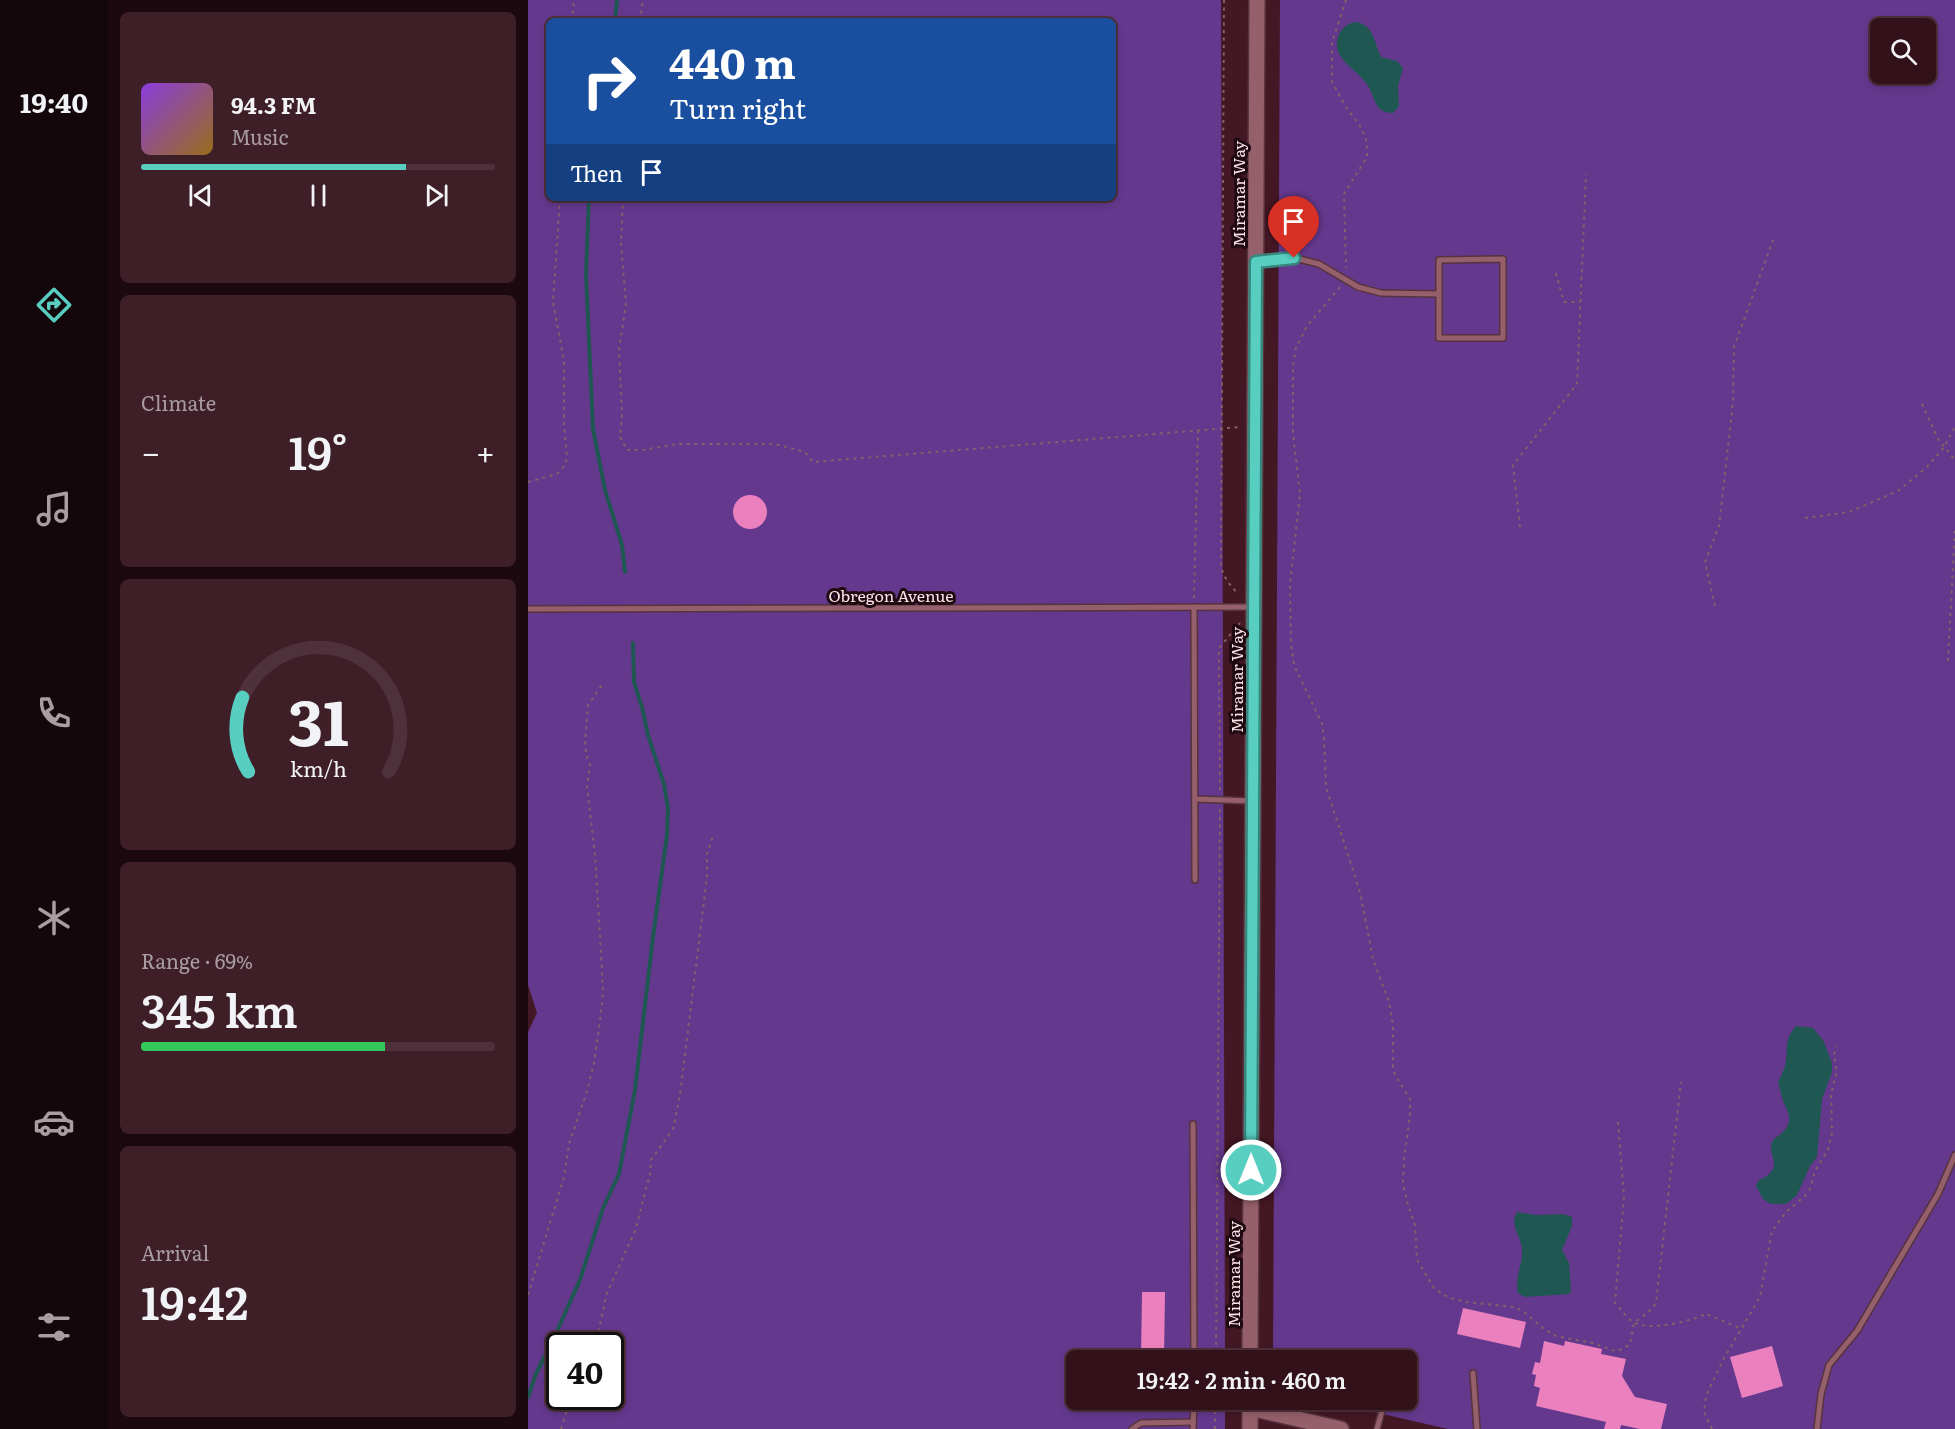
<!DOCTYPE html>
<meta charset="utf-8">
<style>
body{margin:0;font-family:Literata,serif;background:#3e1f28;color:#f1f3f6;height:100vh;display:flex;flex-direction:column;font-size:22px;white-space:nowrap}
*{box-sizing:border-box;margin:0}
p{font-size:20px;color:#a99da3}
.icon{flex:none;width:33px;height:33px;fill:none;stroke:currentColor;stroke-width:2;stroke-linecap:round;stroke-linejoin:round}
.map{position:relative;flex:1;overflow:hidden}
.panel{display:flex;flex-direction:column;gap:12px;padding:12px;background:#1c090f;width:420px}
.panel>*{flex:none}
.top-card{position:absolute;left:18px;top:18px;width:570px;height:183px;border-radius:9px;box-shadow:0 3px 9px #0003,0 0 0 2px #4e313a;background:#1a4fa0;color:#fff;overflow:hidden}
.controls{position:absolute;left:1342px;top:18px;display:grid;gap:12px}
.controls a{display:grid;place-items:center;width:66px;height:66px;border-radius:9px;background:#33111b;box-shadow:0 3px 9px #0003,0 0 0 2px #4e313a;font-size:30px}
.speed{position:absolute;left:18px;top:1332px;display:flex;gap:12px;font-size:30px;font-weight:700;text-align:center}
.speed>*{display:grid;place-content:center;width:78px;height:78px;border-radius:50%;background:#33111b;box-shadow:0 3px 9px #0003,0 0 0 2px #4e313a;line-height:1}
.speed .limit{border:3px solid #111;border-radius:9px;background:#fff;color:#111}
.pin{position:absolute;display:grid;place-items:center;width:51px;height:51px;color:#fff;margin:-62px -26px;border-radius:50% 50% 50% 0;rotate:-45deg;box-shadow:0 0 6px #0007}
.pin .icon{rotate:45deg}
.me{position:absolute;width:66px;margin:-33px;rotate:0deg;stroke-linejoin:round;filter:drop-shadow(0 0 4px #0008)}
.turn{display:flex;align-items:center;gap:21px;height:126px;padding:0 24px;font-size:27px}
.turn .icon{width:78px;height:78px;stroke-width:2.5}
.turn b{display:block;font-size:42px;line-height:51px}
.then{display:flex;align-items:center;height:57px;padding:0 24px;background:#0003;gap:12px;font-size:22px}
.big{font-size:45px;font-weight:600;line-height:1.1}
.panel .card{flex:1;display:flex;flex-direction:column;justify-content:center;gap:9px;min-width:0;padding:0 21px;border-radius:9px;background:#3e1f28}
.panel .dial{align-items:center;gap:0}
.dial svg{height:156px;overflow:visible;fill:none;stroke:#4e313a;stroke-width:7;stroke-linecap:round;text-anchor:middle}
.dial text{fill:#f1f3f6;stroke:none}
.song{display:flex;align-items:center;gap:18px}
.cover{width:72px;height:72px;border-radius:9px;background:linear-gradient(135deg,hsl(270 70% 55%),hsl(40 70% 35%))}
.played{height:6px;border-radius:3px;background:linear-gradient(90deg,#58cec1 75%,#4e313a 75%)}
.keys{display:flex;justify-content:space-around;direction:ltr}
.heat{display:flex;justify-content:space-between;align-items:center;font-size:33px;direction:ltr}
.charge{height:9px;border-radius:4px;background:linear-gradient(90deg,#34c759 69%,#4e313a 0)}
.trip{position:absolute;left:538px;top:1350px;width:351px;height:60px;border-radius:9px;background:#33111b;box-shadow:0 3px 9px #0003,0 0 0 2px #4e313a;font-weight:600;line-height:60px;text-align:center}
main{display:flex;flex:1;min-height:0}
.tab-bar{display:flex;flex-direction:column;width:108px;justify-content:space-around;align-items:center;background:#14070b;color:#a99da3}
.tab-bar .icon{width:42px;height:42px}
.tab-bar .selected{color:#58cec1}
.tab-bar b{font-size:27px;color:#f1f3f6}
.map>svg:first-child{display:block}
</style>
<main>
<nav class="tab-bar">
<b>19:40</b>
<svg class="icon selected" aria-label="directions" viewBox="0 0 24 24"><path d="M12 3l9 9-9 9-9-9zM9 14v-3h6M13 9l2 2-2 2"/></svg>
<svg class="icon" aria-label="music" viewBox="0 0 24 24"><path d="M9 18V5l10-2v13"/><circle cx="6" cy="18" r="3"/><circle cx="16" cy="16" r="3"/></svg>
<svg class="icon" aria-label="phone" viewBox="0 0 24 24"><path d="M5 4h4l2 5-3 2q2 4 5 5l2-3 5 2v4C11 20 4 13 5 4z"/></svg>
<svg class="icon" aria-label="climate" viewBox="0 0 24 24"><path d="M12 3v18M4 7l16 10M4 17L20 7"/></svg>
<svg class="icon" aria-label="car" viewBox="0 0 24 24"><path d="M5 17H2v-5l4-1 3-4h7l3 4 3 1v5h-3M9 17h6M6 11h13"/><circle cx="7" cy="17" r="2"/><circle cx="17" cy="17" r="2"/></svg>
<svg class="icon" aria-label="filters" viewBox="0 0 24 24"><path d="M4 7h16M4 17h16"/><circle cx="9" cy="7" r="2"/><circle cx="15" cy="17" r="2"/></svg>
</nav>
<section class="panel">
<div class="card">
<div class="song"><i class="cover"></i><div><b>94.3 FM</b><p>Music</p></div></div>
<div class="played"></div>
<div class="keys"><svg class="icon" aria-label="previous" viewBox="0 0 24 24"><path d="M18 5L8 12l10 7zM5 5v14"/></svg><svg class="icon" aria-label="pause" viewBox="0 0 24 24"><path d="M8 5v14M16 5v14"/></svg><svg class="icon" aria-label="next" viewBox="0 0 24 24"><path d="M6 5l10 7-10 7zM19 5v14"/></svg></div>
</div>
<div class="card"><p>Climate</p>
<div class="heat"><a>−</a><b class="big">19°</b><a>+</a></div>
</div>
<div class="card dial"><svg viewBox="0 0 100 80">
<path d="M14 69A42 42 0 1 1 86 69"/>
<path d="M14 69A42 42 0 0 1 11 31" stroke="#58cec1"/>
<text x="50" y="56" font-size="32" font-weight="700">31</text>
<text x="50" y="72" font-size="11">km/h</text>
</svg></div>
<div class="card"><p>Range · 69%</p><b class="big">345 km</b><div class="charge"></div></div>
<div class="card"><p>Arrival</p><b class="big">19:42</b></div>
</section>
<div class="map">
<svg width="1427" height="1429" viewBox="0 0 1427 1429">
<rect width="100%" height="100%" fill="#441724"/>
<g fill="#64388d" fill-rule="evenodd">
<path d="M0,0H693L697,1360H549V1400H697V1429H0V1032L9,1013L0,985ZM21,21H585V198H21ZM32,1346H82V1396H32Z"/>
<path d="M752,0H1427V1429H920L793,1400H879V1360H745ZM1353,28H1398V74H1353Z"/>
</g>
<g fill="#1f5852">
<path d="M827,22C846,24 846,43 853,57L869,61L875,68L870,86L871,106L865,113C845,113 848,96 838,83C828,69 803,58 810,37C813,28 819,24 827,22Z"/>
<path d="M1268,1026L1285,1028L1295,1040L1304,1063V1072L1294,1099L1289,1157L1282,1166L1269,1195L1258,1204H1243L1235,1199L1228,1186L1230,1181C1234,1178 1239,1177 1242,1173C1251,1164 1242,1156 1243,1146C1244,1138 1251,1136 1255,1132C1266,1120 1260,1112 1255,1101C1253,1095 1252,1088 1250,1082C1254,1074 1258,1067 1258,1059C1260,1043 1257,1040 1268,1026Z"/>
<path d="M989,1212L1008,1215L1035,1214L1044,1217V1226L1034,1250L1041,1263L1043,1291L1041,1294L997,1297L990,1293C986,1278 995,1265 994,1249C993,1235 981,1226 989,1212Z"/>
</g>
<g fill="none" stroke-linecap="round" stroke-linejoin="round">
<g stroke="#1f5852" stroke-width="4">
<polyline points="87,21 89,0"/>
<polyline points="61,198 58,274 65,429 77,490 94,545 97,572"/>
<polyline points="0,1397 8,1374 29,1331 52,1280 75,1208 91,1174 107,1090 125,937 139,835 140,808 136,784 120,735 114,707 106,682 105,643"/>
</g>
</g>
<g fill="#eb80bf">
<circle cx="222" cy="512" r="17"/>
<polygon points="614,1292 637,1292 636,1359 613,1359"/>
<polygon points="935,1308 998,1322 992,1348 929,1334"/>
<polygon points="1016,1341 1036,1346 1037,1341 1074,1349 1073,1354 1098,1359 1094,1376 1107,1397 1139,1404 1133,1429 1112,1429 1093,1425 1092,1429 1076,1429 1078,1422 1008,1406 1012,1388 1006,1386 1008,1375 1004,1374 1007,1362 1012,1363"/>
<polygon points="1244,1346 1255,1386 1214,1398 1202,1357"/>
</g>
<g fill="none" stroke-linecap="round" stroke-linejoin="round">
<g stroke="#57333d" stroke-width="8">
<g id="lane">
<polyline points="729,262 767,258 791,264 830,287 853,293 911,294 911,338 975,338 975,259 911,260 911,294"/>
<polyline points="666,607 667,880"/>
<polyline points="0,609 724,607"/>
<polyline points="667,799 724,801"/>
<polyline points="665,1124 666,1360"/>
<polyline points="945,1373 949,1429"/>
<polyline points="687,1400 720,1408"/>
<polyline points="604,1429 613,1423 665,1422"/>
<polyline points="665,1429 666,1400"/>
<polyline points="849,1429 857,1400"/>
<polyline points="1289,1429 1293,1394 1301,1365 1329,1331 1410,1194 1427,1155"/>
</g>
</g>
<g stroke="#57333d" stroke-width="18">
<g id="secondary">
<polyline points="722,1360 729,0"/>
<polyline points="722,1408 813,1429"/>
<polyline points="722,1429 722,1400"/>
</g>
</g>
<g stroke="#855f69" stroke-width="2" stroke-dasharray="3 4.5" stroke-linecap="butt">
<polyline points="696,0 693,568 699,581 710,594"/>
<polyline points="818,0 804,42 804,82 818,107 832,126 838,138 839,149 839,157 816,194 818,268"/>
<polyline points="44,21 46,0"/>
<polyline points="112,21 115,0"/>
<polyline points="95,198 93,244 98,304 91,350 94,415 92,437 99,450 114,450 149,444 247,444 277,452 285,462 712,427"/>
<polyline points="1028,273 1036,302 1052,302"/>
<polyline points="812,287 779,326 768,348 765,366 765,434 772,494 762,584 763,643 766,665 794,724 796,737 798,787 832,892 845,959 861,1002 865,1026 865,1067 867,1075 882,1099 882,1115 876,1159 875,1183 880,1205 887,1225 889,1260 906,1288 916,1295 926,1299 939,1302 986,1307 995,1311 1015,1328 1028,1336 1064,1343 1087,1351 1095,1349 1102,1344 1106,1323 1124,1309 1128,1303 1153,1082"/>
<polyline points="1394,404 1410,439 1427,460"/>
<polyline points="0,482 29,474 37,465 39,458 36,426 36,361 25,302 32,198"/>
<polyline points="1277,518 1321,512 1370,491 1398,468 1416,447 1427,427"/>
<polyline points="992,527 985,465 1049,384 1058,174"/>
<polyline points="666,598 670,430"/>
<polyline points="1187,606 1177,562 1191,526 1205,402 1206,347 1245,240"/>
<polyline points="1420,661 1427,528"/>
<polyline points="692,790 691,648 712,623"/>
<path d="M1090,1122L1096,1197L1087,1303C1093,1309 1100,1320 1107,1323C1124,1331 1162,1321 1178,1314L1214,1329"/>
<polyline points="0,1295 36,1177 41,1144 59,1091 66,1063 72,1021 75,992 73,952 67,855 59,786 62,765 58,754 57,741 60,705 74,685"/>
<polyline points="67,1346 79,1293 107,1231 122,1174 123,1160 145,1129 152,1095 179,877 179,854 185,836"/>
<polyline points="688,1360 692,808"/>
<polyline points="33,1429 43,1396"/>
<polyline points="687,1429 687,1408"/>
<polyline points="1184,1429 1176,1412 1178,1396 1195,1360 1232,1297 1244,1231 1259,1211 1277,1196 1282,1189 1287,1171 1300,1150 1304,1133 1303,1094 1309,1072 1306,1055 1308,1046"/>
</g>
<use href="#lane" stroke="#95606b" stroke-width="5"/>
<use href="#secondary" stroke="#95606b" stroke-width="15"/>
</g>
<g fill="none" stroke-linecap="round" stroke-linejoin="round">
<g stroke="#39867d" stroke-width="15">
<polyline id="route" points="723,1170 728,262 766,258"/>
</g>
<use href="#route" stroke="#58cec1" stroke-width="10"/>
</g>
<g text-anchor="middle" dominant-baseline="central" stroke-width="6" stroke-linejoin="round" paint-order="stroke">
<g font-size="16" fill="#fde4e9" stroke="#1e0a10">
<text transform="translate(710 194) rotate(-90)">Miramar Way</text>
<text x="363" y="595">Obregon Avenue</text>
<text transform="translate(708 680) rotate(-90)">Miramar Way</text>
<text transform="translate(705 1274) rotate(-90)">Miramar Way</text>
</g>
</g>
</svg>
<div class="controls">
<a><svg class="icon" aria-label="search" viewBox="0 0 24 24"><circle cx="10" cy="10" r="6"/><path d="M15 15l6 6"/></svg></a>
</div>
<div class="speed"><div class="limit">40</div></div>
<div class="pin" style="left:766px;top:258px;background:#d93025"><svg class="icon" aria-label="arrive" viewBox="0 0 24 24"><path d="M6 21V4h12l-3 4 3 4H6"/></svg></div>
<svg class="me" style="left:723px;top:1170px" viewBox="-20 -20 40 40"><circle r="17" fill="#58cec1" stroke="#fff" stroke-width="3"/><path d="M0-11L8 9 0 5-8 9z" fill="#fff"/></svg>
<div class="trip">19:42 · 2 min · 460 m</div>
<div class="top-card">
<div class="turn"><svg class="icon" aria-label="right" viewBox="0 0 24 24"><path d="M7 20v-9h11M14 6l5 5-5 5"/></svg><div><b>440 m</b>Turn right</div></div>
<div class="then">Then<svg class="icon" aria-label="arrive" viewBox="0 0 24 24"><path d="M6 21V4h12l-3 4 3 4H6"/></svg></div>
</div>
</div>
</main>
